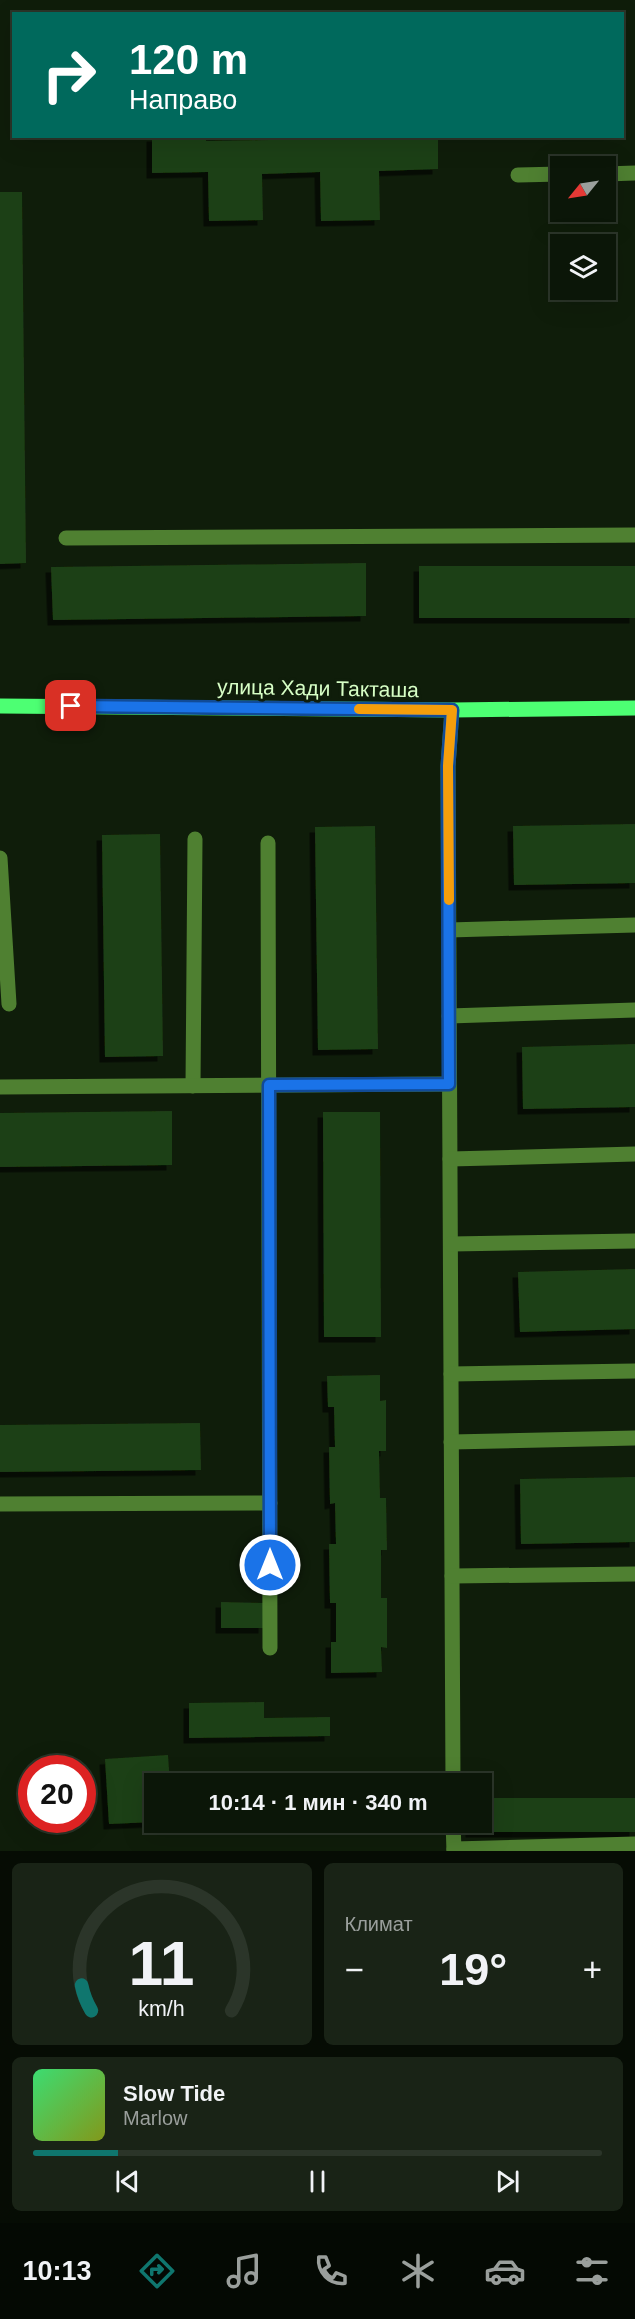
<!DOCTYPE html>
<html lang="ru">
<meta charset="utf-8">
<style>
body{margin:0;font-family:Helvetica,sans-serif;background:#192316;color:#f1f3f6;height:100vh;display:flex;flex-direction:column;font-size:22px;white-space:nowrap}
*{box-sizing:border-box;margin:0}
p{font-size:20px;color:#9a9f9c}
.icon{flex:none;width:33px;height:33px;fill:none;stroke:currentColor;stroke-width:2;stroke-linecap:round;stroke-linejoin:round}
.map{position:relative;height:1851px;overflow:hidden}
.drawer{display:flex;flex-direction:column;gap:12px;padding:12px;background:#060c04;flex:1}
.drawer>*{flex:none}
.guide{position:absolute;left:12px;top:12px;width:612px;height:126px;border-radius:0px;box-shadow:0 6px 24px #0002,0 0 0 2px #2b3529;background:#00695c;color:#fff;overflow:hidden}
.needle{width:39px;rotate:240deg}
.buttons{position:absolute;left:550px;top:156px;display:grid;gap:12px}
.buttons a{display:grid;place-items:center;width:66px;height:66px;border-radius:0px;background:#0b1608;box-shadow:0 6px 24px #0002,0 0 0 2px #2b3529;font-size:30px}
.speed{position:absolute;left:18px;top:1755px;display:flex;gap:12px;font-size:30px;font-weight:700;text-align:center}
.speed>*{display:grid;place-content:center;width:78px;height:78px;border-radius:50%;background:#0b1608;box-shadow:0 6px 24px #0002,0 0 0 2px #2b3529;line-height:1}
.speed .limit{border:9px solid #d22;background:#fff;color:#111}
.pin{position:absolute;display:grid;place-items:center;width:51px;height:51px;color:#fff;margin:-26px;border-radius:12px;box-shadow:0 3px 9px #0006}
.me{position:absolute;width:66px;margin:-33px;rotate:0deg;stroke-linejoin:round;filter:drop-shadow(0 0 4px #0008)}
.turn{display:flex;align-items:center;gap:21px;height:126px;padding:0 18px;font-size:27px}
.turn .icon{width:78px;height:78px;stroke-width:2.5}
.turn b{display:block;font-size:42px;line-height:51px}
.big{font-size:45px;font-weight:800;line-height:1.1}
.drawer .widget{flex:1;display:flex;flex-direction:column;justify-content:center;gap:9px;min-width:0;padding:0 21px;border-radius:9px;background:#192316}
.drawer .dial{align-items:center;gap:0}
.dial svg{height:156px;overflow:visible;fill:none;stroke:#2b3529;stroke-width:7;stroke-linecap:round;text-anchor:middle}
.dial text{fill:#f1f3f6;stroke:none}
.song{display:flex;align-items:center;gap:18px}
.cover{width:72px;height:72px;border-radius:9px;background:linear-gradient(135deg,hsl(140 70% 55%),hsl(70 70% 35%))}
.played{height:6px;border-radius:3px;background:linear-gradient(90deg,#0f766e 15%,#2b3529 15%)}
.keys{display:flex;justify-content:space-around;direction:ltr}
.heat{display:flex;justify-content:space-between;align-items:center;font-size:33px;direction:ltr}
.drawer .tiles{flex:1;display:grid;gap:12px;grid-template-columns:1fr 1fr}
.widget:last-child{grid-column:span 2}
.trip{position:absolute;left:144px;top:1773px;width:348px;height:60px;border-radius:0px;background:#0b1608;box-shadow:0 6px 24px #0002,0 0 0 2px #2b3529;font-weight:800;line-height:60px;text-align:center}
.tab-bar{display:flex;height:96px;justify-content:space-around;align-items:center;background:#040903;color:#9a9f9c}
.tab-bar .icon{width:42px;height:42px}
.tab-bar .current{color:#0f766e}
.tab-bar b{font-size:27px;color:#f1f3f6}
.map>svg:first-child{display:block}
</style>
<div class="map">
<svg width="635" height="1851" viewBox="0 0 635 1851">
<defs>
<filter id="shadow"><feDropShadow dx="-5.5" dy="5.5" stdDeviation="0" flood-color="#0009"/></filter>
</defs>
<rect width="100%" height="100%" fill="#0f1d0a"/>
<g fill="#1e3f15" filter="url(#shadow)">
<polygon points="152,136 206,136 206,141 270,140 270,136 322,136 323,140 438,136 438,169 379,171 380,220 321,221 320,172 262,174 263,220 209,221 208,172 152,173"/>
<polygon points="0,192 22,192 26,563 0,564"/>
<polygon points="366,563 366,616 53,620 51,567"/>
<rect x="419" y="566" width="216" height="52"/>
<polygon points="635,824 635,883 514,885 513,826"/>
<polygon points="375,826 378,1049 318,1050 315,827"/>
<polygon points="160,834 163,1056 105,1057 102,835"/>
<polygon points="635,1044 635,1107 523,1109 522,1047"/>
<polygon points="172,1111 172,1165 0,1167 0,1113"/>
<polygon points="323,1112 380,1112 381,1337 324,1337"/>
<polygon points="635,1269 635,1329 520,1332 518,1272"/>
<polygon points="380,1375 380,1401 386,1400 386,1451 379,1451 380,1498 386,1498 387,1550 381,1550 381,1598 387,1598 387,1648 381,1647 382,1672 331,1673 331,1642 336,1642 336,1603 330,1603 329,1544 336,1544 335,1503 330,1504 329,1447 335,1447 334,1407 328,1407 327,1376"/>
<polygon points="200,1423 201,1470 0,1472 0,1425"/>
<polygon points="635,1477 635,1542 521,1544 520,1479"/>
<polygon points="221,1602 265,1603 264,1628 221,1628"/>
<polygon points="264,1702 264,1718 330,1717 330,1736 189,1738 189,1703"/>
<polygon points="168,1755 170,1784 154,1784 154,1822 109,1824 105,1759"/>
<polygon points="482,1798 635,1798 635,1832 471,1832 471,1822 482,1822"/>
</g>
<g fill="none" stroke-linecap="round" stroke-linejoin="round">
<g stroke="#4f8031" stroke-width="15">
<polyline points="606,174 635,173"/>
<polyline points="518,175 561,174"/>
<polyline points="66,538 635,535"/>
<polyline points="452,710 448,766 453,1784"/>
<polyline points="268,843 270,1648"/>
<polyline points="0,858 9,1004"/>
<polyline points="449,930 635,925"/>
<polyline points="449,1016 635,1010"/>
<polyline points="193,1086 195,839"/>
<polyline points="0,1087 449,1084"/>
<polyline points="450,1159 635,1154"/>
<polyline points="451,1244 635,1241"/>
<polyline points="451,1374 635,1371"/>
<polyline points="451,1442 635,1438"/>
<polyline points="0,1504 270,1503"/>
<polyline points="452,1576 635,1574"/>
<polyline points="453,1822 454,1851"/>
<polyline points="454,1849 635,1844"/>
</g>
<polyline stroke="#4dff73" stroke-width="15" points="0,706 452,710 635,708"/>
</g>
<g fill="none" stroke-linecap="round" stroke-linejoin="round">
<g stroke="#114b97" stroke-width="15">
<polyline id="route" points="71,706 452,710 448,766 449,1084 269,1085 270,1565"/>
</g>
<use href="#route" stroke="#1a73e8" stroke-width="10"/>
<polyline stroke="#f59e0b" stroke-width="10" points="359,709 452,710 448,766 449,900"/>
</g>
<g text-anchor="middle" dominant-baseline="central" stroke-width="6" stroke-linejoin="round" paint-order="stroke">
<g font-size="21" fill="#d7ffc6" stroke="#0f1d0a">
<text transform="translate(318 688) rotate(1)">улица Хади Такташа</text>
</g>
</g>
</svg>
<div class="buttons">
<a><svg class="needle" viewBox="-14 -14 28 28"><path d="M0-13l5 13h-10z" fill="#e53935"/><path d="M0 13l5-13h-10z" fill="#9a9f9c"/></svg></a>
<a><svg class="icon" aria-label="layers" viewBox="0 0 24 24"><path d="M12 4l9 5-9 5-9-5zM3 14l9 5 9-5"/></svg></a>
</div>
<div class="speed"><div class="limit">20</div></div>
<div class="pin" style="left:71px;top:706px;background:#d93025"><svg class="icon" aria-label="arrive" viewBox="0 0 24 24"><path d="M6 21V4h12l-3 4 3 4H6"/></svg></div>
<svg class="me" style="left:270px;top:1565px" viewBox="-20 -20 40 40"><circle r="17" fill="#1a73e8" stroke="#fff" stroke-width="3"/><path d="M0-11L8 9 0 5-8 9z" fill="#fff"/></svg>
<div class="trip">10:14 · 1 мин · 340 m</div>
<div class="guide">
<div class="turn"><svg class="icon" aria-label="right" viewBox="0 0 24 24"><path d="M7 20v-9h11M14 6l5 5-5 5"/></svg><div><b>120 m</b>Направо</div></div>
</div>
</div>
<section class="drawer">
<div class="tiles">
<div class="widget dial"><svg viewBox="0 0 100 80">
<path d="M14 69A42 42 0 1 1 86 69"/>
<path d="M14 69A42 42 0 0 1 9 56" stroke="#0f766e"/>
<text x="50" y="56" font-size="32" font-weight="700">11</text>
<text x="50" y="72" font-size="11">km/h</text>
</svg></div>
<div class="widget"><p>Климат</p>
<div class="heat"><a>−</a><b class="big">19°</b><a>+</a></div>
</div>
<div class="widget">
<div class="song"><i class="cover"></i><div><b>Slow Tide</b><p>Marlow</p></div></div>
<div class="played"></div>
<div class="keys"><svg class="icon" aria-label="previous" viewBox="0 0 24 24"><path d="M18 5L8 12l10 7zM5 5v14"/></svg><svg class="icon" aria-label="pause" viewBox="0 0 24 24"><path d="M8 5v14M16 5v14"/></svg><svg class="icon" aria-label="next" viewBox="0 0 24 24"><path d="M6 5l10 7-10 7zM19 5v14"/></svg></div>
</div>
</div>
</section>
<nav class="tab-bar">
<b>10:13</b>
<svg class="icon current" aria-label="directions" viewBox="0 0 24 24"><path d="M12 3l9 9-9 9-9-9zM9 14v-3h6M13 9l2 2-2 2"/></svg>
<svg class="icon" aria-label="music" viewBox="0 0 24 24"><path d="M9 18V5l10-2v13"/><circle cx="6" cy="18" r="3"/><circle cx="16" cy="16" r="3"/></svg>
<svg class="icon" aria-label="phone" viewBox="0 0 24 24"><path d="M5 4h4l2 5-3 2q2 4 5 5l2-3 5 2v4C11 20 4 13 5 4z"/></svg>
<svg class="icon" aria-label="climate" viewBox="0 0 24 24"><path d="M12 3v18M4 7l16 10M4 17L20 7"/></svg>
<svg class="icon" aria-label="car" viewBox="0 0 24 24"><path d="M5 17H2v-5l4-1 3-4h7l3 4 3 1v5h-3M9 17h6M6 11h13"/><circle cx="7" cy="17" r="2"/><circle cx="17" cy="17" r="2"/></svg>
<svg class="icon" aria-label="filters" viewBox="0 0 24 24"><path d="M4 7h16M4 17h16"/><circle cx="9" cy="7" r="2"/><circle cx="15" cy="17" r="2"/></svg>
</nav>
